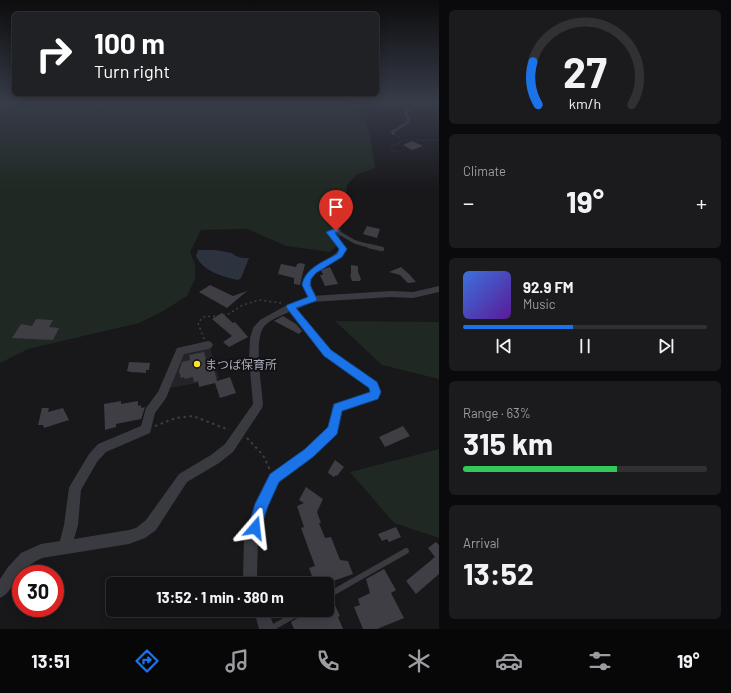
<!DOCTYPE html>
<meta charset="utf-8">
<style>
body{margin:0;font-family:Barlow,"Noto Sans JP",sans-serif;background:#1b1a1d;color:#f1f3f6;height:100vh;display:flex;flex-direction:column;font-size:15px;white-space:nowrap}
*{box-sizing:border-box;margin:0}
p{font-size:13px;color:#9c9da0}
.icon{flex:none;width:22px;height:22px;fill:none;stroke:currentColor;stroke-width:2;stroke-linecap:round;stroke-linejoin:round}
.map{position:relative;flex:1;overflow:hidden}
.details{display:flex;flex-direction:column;gap:10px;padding:10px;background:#0a090b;width:292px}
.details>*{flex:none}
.guide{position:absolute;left:12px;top:12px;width:367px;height:84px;border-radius:6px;box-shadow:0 2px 10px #0003,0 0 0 1px #313134;background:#202124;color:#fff;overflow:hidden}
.speed{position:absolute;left:12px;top:565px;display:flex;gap:8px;font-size:20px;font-weight:700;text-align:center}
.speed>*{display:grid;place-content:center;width:52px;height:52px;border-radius:50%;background:#121114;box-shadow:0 2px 10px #0003,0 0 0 1px #313134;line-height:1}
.speed .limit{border:6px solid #d22;background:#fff;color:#111}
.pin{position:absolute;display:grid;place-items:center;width:34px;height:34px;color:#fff;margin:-41px -17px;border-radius:50% 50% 50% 0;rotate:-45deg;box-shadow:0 0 4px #0007}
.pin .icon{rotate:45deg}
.me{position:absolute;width:44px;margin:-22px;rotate:17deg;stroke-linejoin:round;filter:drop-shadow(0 0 3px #0008)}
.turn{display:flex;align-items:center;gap:14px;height:84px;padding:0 16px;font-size:18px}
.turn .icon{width:52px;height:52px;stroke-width:2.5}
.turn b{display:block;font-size:28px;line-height:34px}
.big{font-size:30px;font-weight:700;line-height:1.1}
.details .tile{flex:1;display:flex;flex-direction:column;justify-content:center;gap:6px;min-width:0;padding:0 14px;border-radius:6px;background:#1b1a1d}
.details .dial{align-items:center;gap:0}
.dial svg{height:104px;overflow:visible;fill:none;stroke:#313134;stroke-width:7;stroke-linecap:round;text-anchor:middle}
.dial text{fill:#f1f3f6;stroke:none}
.song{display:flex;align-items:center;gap:12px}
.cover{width:48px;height:48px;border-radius:6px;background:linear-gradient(135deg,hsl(220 70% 55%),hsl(270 70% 35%))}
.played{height:4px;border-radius:2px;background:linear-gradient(90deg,#1a73e8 45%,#313134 45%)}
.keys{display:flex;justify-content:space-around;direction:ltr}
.heat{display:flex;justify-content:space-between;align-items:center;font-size:22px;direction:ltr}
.charge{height:6px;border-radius:3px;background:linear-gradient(90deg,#34c759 63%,#313134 0)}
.trip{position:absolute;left:106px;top:577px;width:228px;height:40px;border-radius:6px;background:#121114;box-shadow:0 2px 10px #0003,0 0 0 1px #313134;font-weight:700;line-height:40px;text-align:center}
.tabs{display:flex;height:64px;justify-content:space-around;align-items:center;background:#070708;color:#9c9da0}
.tabs .icon{width:28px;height:28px}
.tabs .on{color:#1a73e8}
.tabs b{font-size:18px;color:#f1f3f6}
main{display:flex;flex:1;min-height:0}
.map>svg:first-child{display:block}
</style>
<main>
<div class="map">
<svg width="439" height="629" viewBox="0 0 439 629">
<rect width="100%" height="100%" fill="#18171a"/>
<polygon fill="#242327" points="210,347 219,379 170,388 185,350"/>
<g fill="#1f2822">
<path d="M0,102H346C371,120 371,139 375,168L356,175L347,185L339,244L330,252L286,246L247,229L201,230L190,252L195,264V279L187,296L165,310L139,323L28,349L0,363Z"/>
<polygon points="335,321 439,322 439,379 382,365"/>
<polygon points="439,449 439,538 394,523 350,472"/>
</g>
<path fill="#2c333f" d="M198,250H215L232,253C237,258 243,258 249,258L241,278L238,280C221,276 204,272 196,256Z"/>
<g fill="#3f3e44">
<polygon points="412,141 423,146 412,150 403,145"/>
<polygon points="367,226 380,229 377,238 363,234"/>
<polygon points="300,263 305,264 300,285 294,284 294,278 278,274 281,264 296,267 297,264"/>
<polygon points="351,265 358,266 358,272 361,279 360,281 352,281 350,275 351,275"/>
<polygon points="330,267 338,284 325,286 320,275 323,275 321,270"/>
<polygon points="401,267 409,274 416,282 408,283 400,275 389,272"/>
<polygon points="210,285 233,296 247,291 227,308 199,292"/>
<polygon points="222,313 233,323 235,322 248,337 229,347 223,342 232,336 212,319"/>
<polygon points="283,316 296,324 302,331 299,334 274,321"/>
<polygon points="36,319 53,320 49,327 59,328 53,340 12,338 21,324 32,326"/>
<polygon points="204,352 209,370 214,369 217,381 230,377 236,393 220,398 215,383 199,387 198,381 194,382 193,377 185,379 184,377 181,378 179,371 182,362 190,360 189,355"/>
<polygon points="129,362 150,363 149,370 146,370 146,373 131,372 127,371"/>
<polygon points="121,401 121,404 138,401 138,406 141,405 141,408 145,407 141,419 116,424 116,427 105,430 104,404"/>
<polygon points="42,408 49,408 48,412 63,408 69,420 44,428 43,425 38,425"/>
<polygon points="403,426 410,436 385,447 379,437"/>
<polygon points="335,460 344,467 337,476 336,475 334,477 328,473 329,470"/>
<polygon points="306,487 323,499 317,512 321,523 319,523 325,538 331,537 340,560 348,561 353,574 325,584 315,584 309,568 315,566 301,528 304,527 297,506 304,503 299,500"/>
<polygon points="396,527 401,537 389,542 387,539 382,541 378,534"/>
<polygon points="436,542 439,545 439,574 416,594 406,581 435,557 428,548"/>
<polygon points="384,569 396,590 391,593 404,618 377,629 363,629 354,607 360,605 358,599 370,593 366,579"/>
<polygon points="332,599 340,616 338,617 343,629 294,629 291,622 310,610 327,610 327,601"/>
</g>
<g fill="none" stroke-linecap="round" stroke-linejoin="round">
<g stroke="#3e3f46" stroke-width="1" stroke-dasharray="1 2" stroke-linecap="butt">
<polyline points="399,137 403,140 439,140"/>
<polyline points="399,151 394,152 390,146 398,144 403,140"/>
</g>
<polyline stroke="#3e3f46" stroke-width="1.5" stroke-dasharray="2 3" stroke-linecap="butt" points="204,339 198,323 203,317 227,315 243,305 259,300 281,303"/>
<g stroke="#3e3f46" stroke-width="2" stroke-dasharray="2.5 3.5" stroke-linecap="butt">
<polyline points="155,426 176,418 193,416 229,430"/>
<polyline points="247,438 263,455 270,470"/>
</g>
<polyline stroke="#3a3a41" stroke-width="2.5" points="394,134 392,132 407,123 409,119 405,112 422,102"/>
<polyline stroke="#3a3a41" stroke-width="3.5" points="341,247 330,232 336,231 355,242 373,247"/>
<g stroke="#3a3a41" stroke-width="4.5">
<polyline points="369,246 382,249"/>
<path d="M313,299C298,265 326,270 343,249L340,246"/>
</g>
<g stroke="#3a3a41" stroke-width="6">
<polyline points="327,596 406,551"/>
<polyline points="270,629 303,610"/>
</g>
<g fill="#3a3a41" fill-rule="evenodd">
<polygon points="100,102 106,102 100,106 100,109 96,109 95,105"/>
<path d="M439,286V292L413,298L391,297L312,302L297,309L330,350L377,382L381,392L378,399L342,411L337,434L313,457L279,482L268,507L258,539L257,577L259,584H245L243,577L244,539L256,505L271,474L305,449L328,427L333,405L371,392L369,388L324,356L289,312C281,316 268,320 263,328C254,343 262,388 263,405L262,408L233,452L219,463L187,482L156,530L145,538L129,544L42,558C31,563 24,569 17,579C12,586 8,595 0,598V579L8,567L21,553L41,544L60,541L64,525L69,488L71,484L89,454L98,444L141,426L146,408L158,392L177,348L208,341L211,342L213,345L211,348L208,349L184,354L166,398L155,413L150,433L106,452L97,462L81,490L78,525L74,539L129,530L136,528L146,520L179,474L211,455L225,444L253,404L249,359L250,338L253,328L260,320L287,305L311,296L391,291L413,292Z"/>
<polygon points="254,610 268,610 275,629 259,629"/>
</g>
</g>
<linearGradient id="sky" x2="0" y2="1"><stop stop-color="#0d0d0e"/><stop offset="0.54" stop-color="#373c49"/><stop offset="1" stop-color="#373c49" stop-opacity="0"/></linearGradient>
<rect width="439" height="190" fill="url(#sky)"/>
<path fill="#1a73e8" stroke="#114b97" d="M336,228L340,231L335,233L347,249L342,257L316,273L311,279L310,285L317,299L316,301L296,308L331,350L377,382L381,392L378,399L342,411L337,434L313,457L279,482L268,506L259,532L255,534L250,532L248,528L255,504L270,474L305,449L328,427L334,404L370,392L369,388L324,356L286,307L287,305L308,297L302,285C305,268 323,262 337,254L339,249L326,232Z"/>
<circle fill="#fce22d" stroke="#131215" stroke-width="1.5" cx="197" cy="364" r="4"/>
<g text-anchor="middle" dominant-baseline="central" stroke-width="4" stroke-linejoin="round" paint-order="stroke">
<g font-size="12" fill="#a9aaba" stroke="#131215" text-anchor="start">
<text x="205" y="364">まつば保育所</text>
</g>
</g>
</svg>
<div class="speed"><div class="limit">30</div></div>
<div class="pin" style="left:336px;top:231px;background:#d93025"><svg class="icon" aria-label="arrive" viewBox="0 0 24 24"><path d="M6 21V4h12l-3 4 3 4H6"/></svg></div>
<svg class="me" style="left:255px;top:528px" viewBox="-20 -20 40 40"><path d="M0-17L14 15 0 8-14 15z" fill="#1a73e8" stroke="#fff" stroke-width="4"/></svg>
<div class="trip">13:52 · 1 min · 380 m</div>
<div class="guide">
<div class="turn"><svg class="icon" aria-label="right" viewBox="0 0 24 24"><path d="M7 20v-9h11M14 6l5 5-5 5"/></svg><div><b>100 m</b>Turn right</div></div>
</div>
</div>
<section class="details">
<div class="tile dial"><svg viewBox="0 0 100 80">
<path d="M14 69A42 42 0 1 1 86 69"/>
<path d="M14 69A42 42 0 0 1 10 36" stroke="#1a73e8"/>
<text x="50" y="56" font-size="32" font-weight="700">27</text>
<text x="50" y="72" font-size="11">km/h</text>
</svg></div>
<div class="tile"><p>Climate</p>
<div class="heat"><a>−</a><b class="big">19°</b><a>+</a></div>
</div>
<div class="tile">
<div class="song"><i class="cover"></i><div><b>92.9 FM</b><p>Music</p></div></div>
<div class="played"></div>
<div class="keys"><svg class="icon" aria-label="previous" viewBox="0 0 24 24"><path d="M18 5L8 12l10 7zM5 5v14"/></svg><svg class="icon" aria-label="pause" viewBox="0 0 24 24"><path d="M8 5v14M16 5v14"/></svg><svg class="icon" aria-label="next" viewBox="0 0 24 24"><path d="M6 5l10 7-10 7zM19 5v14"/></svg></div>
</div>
<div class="tile"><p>Range · 63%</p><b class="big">315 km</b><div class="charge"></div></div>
<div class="tile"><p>Arrival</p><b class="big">13:52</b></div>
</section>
</main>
<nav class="tabs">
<b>13:51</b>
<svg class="icon on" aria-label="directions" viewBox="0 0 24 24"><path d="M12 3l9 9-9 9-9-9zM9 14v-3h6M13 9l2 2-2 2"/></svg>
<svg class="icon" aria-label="music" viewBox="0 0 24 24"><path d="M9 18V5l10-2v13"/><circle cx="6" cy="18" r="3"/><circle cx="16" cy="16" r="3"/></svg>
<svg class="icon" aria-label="phone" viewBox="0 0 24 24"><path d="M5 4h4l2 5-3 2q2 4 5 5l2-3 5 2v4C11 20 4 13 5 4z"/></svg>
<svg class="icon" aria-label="climate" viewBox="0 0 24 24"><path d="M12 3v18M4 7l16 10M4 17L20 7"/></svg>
<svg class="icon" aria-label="car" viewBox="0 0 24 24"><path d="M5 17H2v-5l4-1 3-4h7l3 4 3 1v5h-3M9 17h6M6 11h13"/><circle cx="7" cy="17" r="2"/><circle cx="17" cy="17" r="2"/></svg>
<svg class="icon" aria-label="filters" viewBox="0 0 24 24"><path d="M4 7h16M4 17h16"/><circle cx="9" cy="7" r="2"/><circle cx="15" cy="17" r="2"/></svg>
<b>19°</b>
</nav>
